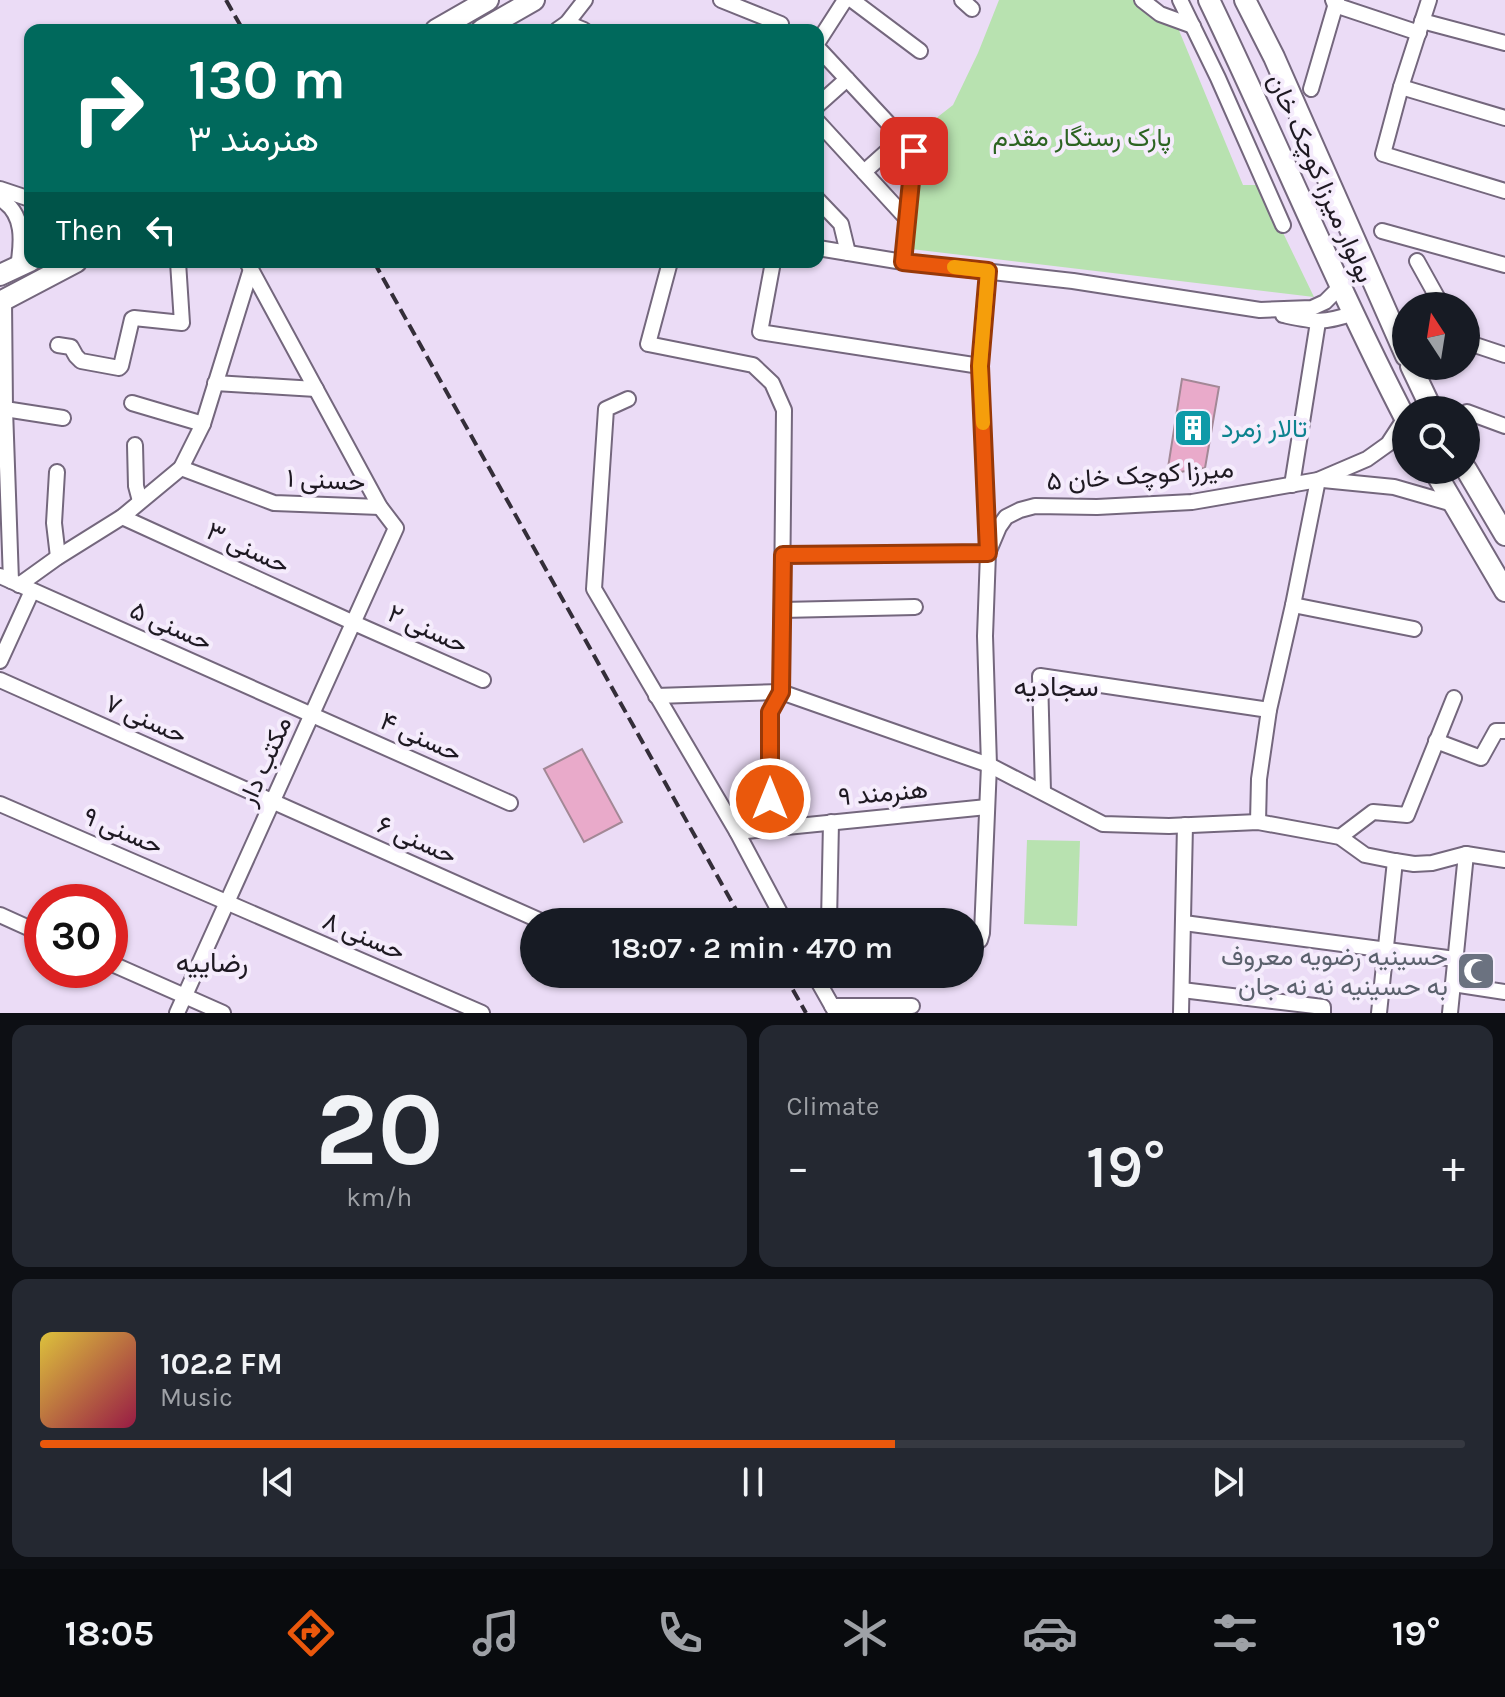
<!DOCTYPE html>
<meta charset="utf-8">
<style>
body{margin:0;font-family:Karla,Vazirmatn,sans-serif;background:#242831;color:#f1f3f6;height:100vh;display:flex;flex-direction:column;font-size:30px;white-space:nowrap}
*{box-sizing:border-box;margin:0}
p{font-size:26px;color:#9ea1a6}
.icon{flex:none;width:44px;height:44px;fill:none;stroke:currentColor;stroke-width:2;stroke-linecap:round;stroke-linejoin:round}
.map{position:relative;height:1013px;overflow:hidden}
.drawer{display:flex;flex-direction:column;gap:12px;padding:12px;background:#0d0f14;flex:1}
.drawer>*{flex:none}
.top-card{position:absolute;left:24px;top:24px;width:800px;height:244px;border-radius:16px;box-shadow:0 2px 6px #0004;background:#00695c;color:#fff;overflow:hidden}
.needle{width:52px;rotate:348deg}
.controls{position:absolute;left:1392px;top:292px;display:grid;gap:16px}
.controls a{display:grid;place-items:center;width:88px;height:88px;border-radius:50%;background:#171b24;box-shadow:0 2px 6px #0004;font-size:40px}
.speed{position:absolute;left:24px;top:884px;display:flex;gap:16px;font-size:40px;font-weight:700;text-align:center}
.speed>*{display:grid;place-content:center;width:104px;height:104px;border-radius:50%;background:#171b24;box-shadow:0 2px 6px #0004;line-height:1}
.speed .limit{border:12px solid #d22;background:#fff;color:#111}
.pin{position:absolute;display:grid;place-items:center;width:68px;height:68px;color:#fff;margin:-34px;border-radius:16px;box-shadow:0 4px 12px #0006}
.me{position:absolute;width:88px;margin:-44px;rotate:0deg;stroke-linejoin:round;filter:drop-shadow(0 0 6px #0008)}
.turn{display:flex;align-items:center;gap:28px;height:168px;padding:0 32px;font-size:36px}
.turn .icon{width:104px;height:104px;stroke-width:2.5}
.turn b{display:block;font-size:56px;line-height:68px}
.then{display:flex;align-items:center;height:76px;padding:0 32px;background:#0003;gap:16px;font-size:30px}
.big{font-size:60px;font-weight:600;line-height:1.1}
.drawer .widget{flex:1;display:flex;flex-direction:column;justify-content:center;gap:12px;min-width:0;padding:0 28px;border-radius:16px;background:#242831}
.drawer .dial{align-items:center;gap:0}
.dial b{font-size:104px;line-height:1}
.song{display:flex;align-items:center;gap:24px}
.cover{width:96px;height:96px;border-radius:12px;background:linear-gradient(135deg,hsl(50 70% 55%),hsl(340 70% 35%))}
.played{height:8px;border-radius:4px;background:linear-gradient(90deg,#ea580c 60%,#363941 60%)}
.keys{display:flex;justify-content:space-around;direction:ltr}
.heat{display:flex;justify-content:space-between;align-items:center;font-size:44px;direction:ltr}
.drawer .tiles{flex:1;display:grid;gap:12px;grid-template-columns:1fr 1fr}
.widget:last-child{grid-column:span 2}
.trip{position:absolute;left:520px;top:908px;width:464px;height:80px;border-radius:40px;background:#171b24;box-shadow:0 2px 6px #0004;font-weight:600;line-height:80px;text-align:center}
.dock{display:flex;height:128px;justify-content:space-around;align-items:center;background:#090b0e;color:#9ea1a6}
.dock .icon{width:56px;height:56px}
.dock .active{color:#ea580c}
.dock b{font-size:36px;color:#f1f3f6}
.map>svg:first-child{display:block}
</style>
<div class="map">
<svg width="1505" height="1013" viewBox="0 0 1505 1013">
<rect width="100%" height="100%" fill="#ebdcf6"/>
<g fill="#b8e2b0">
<polygon points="999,0 1136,0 1178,28 1243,185 1260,185 1314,297 911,249 924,153 912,137 953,105 978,53"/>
<polygon points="1027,840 1080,841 1077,926 1024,924"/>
</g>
<g fill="#e9aaca" stroke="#a38896" stroke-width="2">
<polygon points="1182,379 1219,387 1205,468 1167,474"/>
<polygon points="582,749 622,822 584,842 544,769"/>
</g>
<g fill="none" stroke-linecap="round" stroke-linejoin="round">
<g stroke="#74677d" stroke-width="18">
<g id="street">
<polyline points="721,0 781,24"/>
<polyline points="852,0 920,51"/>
<polyline points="962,0 972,9"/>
<polyline points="1142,0 1160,14 1193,26"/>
<polyline points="1180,0 1218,78 1283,225"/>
<polyline points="1333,0 1335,5 1419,33"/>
<polyline points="1429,0 1401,87 1383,154 1505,191"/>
<polyline points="1422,21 1505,43"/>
<polyline points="567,23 584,30"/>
<polyline points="557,30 567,23 585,0"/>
<polyline points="818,42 845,0"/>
<polyline points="818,48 914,151 903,262"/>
<polyline points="1401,87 1505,118"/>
<polyline points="1311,89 1337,0"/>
<polyline points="818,105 847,79"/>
<polyline points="818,122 907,219"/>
<polyline points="864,172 902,138"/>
<polyline points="0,189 30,199"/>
<path d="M0,199C25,213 22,242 18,267"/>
<polyline points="818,200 841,224 848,253"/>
<polyline points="1382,231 1505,265"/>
<polyline points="818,248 903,262 1073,281 1260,310 1312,308 1325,302 1341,286"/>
<polyline points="1417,261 1442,306"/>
<polyline points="670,262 648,344 753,365 772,383 784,410 781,692 989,765 1103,824 1169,826 1258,822 1340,837 1365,855 1395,861 1414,864 1432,863 1466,854 1505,860"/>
<polyline points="773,262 760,332 980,366"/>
<polyline points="4,300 5,409 11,581"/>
<path d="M1283,315C1316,322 1322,324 1354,313"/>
<polyline points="1466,342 1505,355"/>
<polyline points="58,345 71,347 76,356 81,361 119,368 121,366 132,319 134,318 182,323 178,262"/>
<polyline points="215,383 316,389"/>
<polyline points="628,399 606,409 594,589 737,832 785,922"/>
<polyline points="132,403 203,424"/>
<polyline points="5,409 63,418"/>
<polyline points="1467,412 1505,426"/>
<polyline points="135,445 136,486 140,501"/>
<polyline points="181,468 274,503 380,507"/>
<polyline points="57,472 54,523 58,557"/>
<polyline points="1323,480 1394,487 1453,504"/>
<polyline points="1292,485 1318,322"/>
<polyline points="122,517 354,623 483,680"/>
<polyline points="783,555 988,553 999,527 1006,517 1020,510 1035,506 1097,507 1192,502 1318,480 1367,459 1388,444 1405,418"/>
<polyline points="0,576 510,803"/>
<polyline points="19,585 58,557 122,517 181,468 203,424 251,269"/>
<polyline points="1293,605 1414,629"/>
<polyline points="782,610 915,607"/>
<polyline points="0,661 32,591"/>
<polyline points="0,680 543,922"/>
<polyline points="656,696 781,692"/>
<polyline points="1436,741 1481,758 1496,731 1505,731"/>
<polyline points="1043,792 1040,676 1269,710"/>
<polyline points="0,804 482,1013"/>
<polyline points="1258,822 1259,779 1269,710 1293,605 1318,480"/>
<polyline points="770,828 770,712 781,692"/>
<polyline points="737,832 987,807"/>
<polyline points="1340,837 1373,812 1407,815 1454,698"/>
<polyline points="0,915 42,934"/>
<polyline points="829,922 831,822"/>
<polyline points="1184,923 1455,959"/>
<polyline points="970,944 980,940 982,933 989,765 985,636 988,553 980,366 988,271"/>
<polyline points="110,963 223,1013"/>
<polyline points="814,974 836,1013"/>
<polyline points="1453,984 1505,992"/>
<polyline points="1182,990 1323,1007 1323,1013"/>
<polyline points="832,1006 912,1006"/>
<polyline points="177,1013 396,528 380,507 247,262"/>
<polyline points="1181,1013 1185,825"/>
<polyline points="1379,1013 1395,861"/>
<polyline points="1450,1013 1466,854"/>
</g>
</g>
<g stroke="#74677d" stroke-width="24">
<g id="secondary">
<path d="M1209,0C1276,139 1335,283 1406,420"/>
<polyline points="1245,0 1274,57 1406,356"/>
<polyline points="436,30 488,0"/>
<polyline points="482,30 534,0"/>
<polyline points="0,275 30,261"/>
<polyline points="0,302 76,262"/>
<polyline points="1411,366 1432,410"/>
<polyline points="1466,469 1505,535"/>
<polyline points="1434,470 1505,591"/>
</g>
</g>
<use href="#street" stroke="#fff" stroke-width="14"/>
<use href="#secondary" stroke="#fff" stroke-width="20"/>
<g stroke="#342e39" stroke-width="4" stroke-dasharray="12 6" stroke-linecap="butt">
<polyline points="226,0 243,30"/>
<polyline points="374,262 743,922"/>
<polyline points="784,974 806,1013"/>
</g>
</g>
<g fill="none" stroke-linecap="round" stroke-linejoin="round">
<g stroke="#983908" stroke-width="20">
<polyline id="route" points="770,799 770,712 781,692 783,555 988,553 980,366 988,271 903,262 914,151"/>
</g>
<use href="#route" stroke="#ea580c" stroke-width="14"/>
<polyline stroke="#f59e0b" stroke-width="14" points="954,267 988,271 980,366 983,423"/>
</g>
<defs>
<g id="building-square" transform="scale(2)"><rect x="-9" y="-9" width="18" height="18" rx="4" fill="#0f9aa8" stroke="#f5ecfc"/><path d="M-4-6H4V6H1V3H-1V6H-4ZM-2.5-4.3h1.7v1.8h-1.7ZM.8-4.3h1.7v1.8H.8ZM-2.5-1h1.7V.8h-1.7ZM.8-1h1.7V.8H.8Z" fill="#fff"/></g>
<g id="mosque-square" transform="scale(2)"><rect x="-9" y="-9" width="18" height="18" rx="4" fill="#6b7280" stroke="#f5ecfc"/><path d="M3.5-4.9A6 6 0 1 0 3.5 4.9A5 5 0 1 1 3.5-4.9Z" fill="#fff"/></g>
</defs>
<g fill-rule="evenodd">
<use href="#building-square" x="1193" y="428"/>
<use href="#mosque-square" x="1476" y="971"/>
</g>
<g text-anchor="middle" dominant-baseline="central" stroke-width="8" stroke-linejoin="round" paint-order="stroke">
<g font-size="26" fill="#2c6422" stroke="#f5ecfc">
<text x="1082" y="137">پارک رستگار مقدم</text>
</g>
<g font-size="26" fill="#1e1922" stroke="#f5ecfc">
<text transform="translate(1321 178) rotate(66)">بولوار میرزا کوچک خان</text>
<text transform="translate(1140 475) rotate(-4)">میرزا کوچک خان ۵</text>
<text transform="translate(326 480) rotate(3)">حسنی ۱</text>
<text transform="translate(248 548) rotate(25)">حسنی ۳</text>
<text transform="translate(171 626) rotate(24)">حسنی ۵</text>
<text transform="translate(428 629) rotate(24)">حسنی ۲</text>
<text transform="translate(146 719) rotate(24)">حسنی ۷</text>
<text transform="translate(421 737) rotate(24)">حسنی ۴</text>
<text transform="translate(265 761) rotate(-66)">مکتب دار</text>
<text transform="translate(883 793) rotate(-5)">هنرمند ۹</text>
<text transform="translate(123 831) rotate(23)">حسنی ۹</text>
<text transform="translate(417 840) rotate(24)">حسنی ۶</text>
<text transform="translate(364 936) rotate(23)">حسنی ۸</text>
</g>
<g font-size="26" fill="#0d838f" stroke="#f5ecfc" text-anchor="start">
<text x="1221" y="428">تالار زمرد</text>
</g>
<g font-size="26" fill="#5b616d" stroke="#f5ecfc" text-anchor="end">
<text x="1448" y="956">حسینیه رضویه معروف<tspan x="1448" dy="30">به حسینیه نه نه جان</tspan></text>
</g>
<g font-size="28" fill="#1e1922" stroke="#f5ecfc">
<text x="1056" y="686">سجادیه</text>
<text x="212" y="962">رضاییه</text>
</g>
</g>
</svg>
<div class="controls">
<a><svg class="needle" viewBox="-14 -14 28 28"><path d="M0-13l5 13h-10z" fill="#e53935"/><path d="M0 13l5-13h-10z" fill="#9ea1a6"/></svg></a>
<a><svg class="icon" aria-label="search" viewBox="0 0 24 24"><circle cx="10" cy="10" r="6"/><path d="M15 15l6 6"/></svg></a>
</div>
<div class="speed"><div class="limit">30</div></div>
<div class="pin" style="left:914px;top:151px;background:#d93025"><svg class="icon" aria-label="arrive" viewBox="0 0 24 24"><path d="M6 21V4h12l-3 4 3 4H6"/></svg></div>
<svg class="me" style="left:770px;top:799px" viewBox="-20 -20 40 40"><circle r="17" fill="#ea580c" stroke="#fff" stroke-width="3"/><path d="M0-11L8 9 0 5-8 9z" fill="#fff"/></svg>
<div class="trip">18:07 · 2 min · 470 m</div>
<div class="top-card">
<div class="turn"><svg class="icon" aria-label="right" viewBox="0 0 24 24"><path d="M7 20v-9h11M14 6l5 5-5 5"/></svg><div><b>130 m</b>هنرمند ۳</div></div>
<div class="then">Then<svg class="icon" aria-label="left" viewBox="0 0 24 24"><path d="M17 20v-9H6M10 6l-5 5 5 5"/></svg></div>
</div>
</div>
<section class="drawer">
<div class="tiles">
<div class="widget dial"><b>20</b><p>km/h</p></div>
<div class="widget"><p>Climate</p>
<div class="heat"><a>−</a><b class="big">19°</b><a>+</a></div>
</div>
<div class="widget">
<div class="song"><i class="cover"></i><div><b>102.2 FM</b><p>Music</p></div></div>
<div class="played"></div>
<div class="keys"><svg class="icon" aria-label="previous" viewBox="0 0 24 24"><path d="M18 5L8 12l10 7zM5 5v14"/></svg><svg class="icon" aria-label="pause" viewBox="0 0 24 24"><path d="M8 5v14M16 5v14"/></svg><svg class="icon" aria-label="next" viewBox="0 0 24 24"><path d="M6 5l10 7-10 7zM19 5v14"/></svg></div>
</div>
</div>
</section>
<nav class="dock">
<b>18:05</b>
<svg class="icon active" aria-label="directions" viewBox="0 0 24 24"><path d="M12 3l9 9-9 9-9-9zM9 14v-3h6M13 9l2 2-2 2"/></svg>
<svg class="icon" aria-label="music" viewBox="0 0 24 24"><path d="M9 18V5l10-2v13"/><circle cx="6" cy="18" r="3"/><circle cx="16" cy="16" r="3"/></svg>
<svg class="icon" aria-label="phone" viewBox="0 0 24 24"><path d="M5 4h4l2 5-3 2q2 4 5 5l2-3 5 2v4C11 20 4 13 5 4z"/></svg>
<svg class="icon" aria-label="climate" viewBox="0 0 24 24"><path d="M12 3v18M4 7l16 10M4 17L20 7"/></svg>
<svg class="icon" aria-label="car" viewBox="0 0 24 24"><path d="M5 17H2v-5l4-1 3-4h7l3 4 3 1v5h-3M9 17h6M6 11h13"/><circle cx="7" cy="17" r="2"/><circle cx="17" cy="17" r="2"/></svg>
<svg class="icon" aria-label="filters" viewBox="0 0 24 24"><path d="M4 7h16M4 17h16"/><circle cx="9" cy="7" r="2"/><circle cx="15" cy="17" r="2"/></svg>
<b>19°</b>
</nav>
